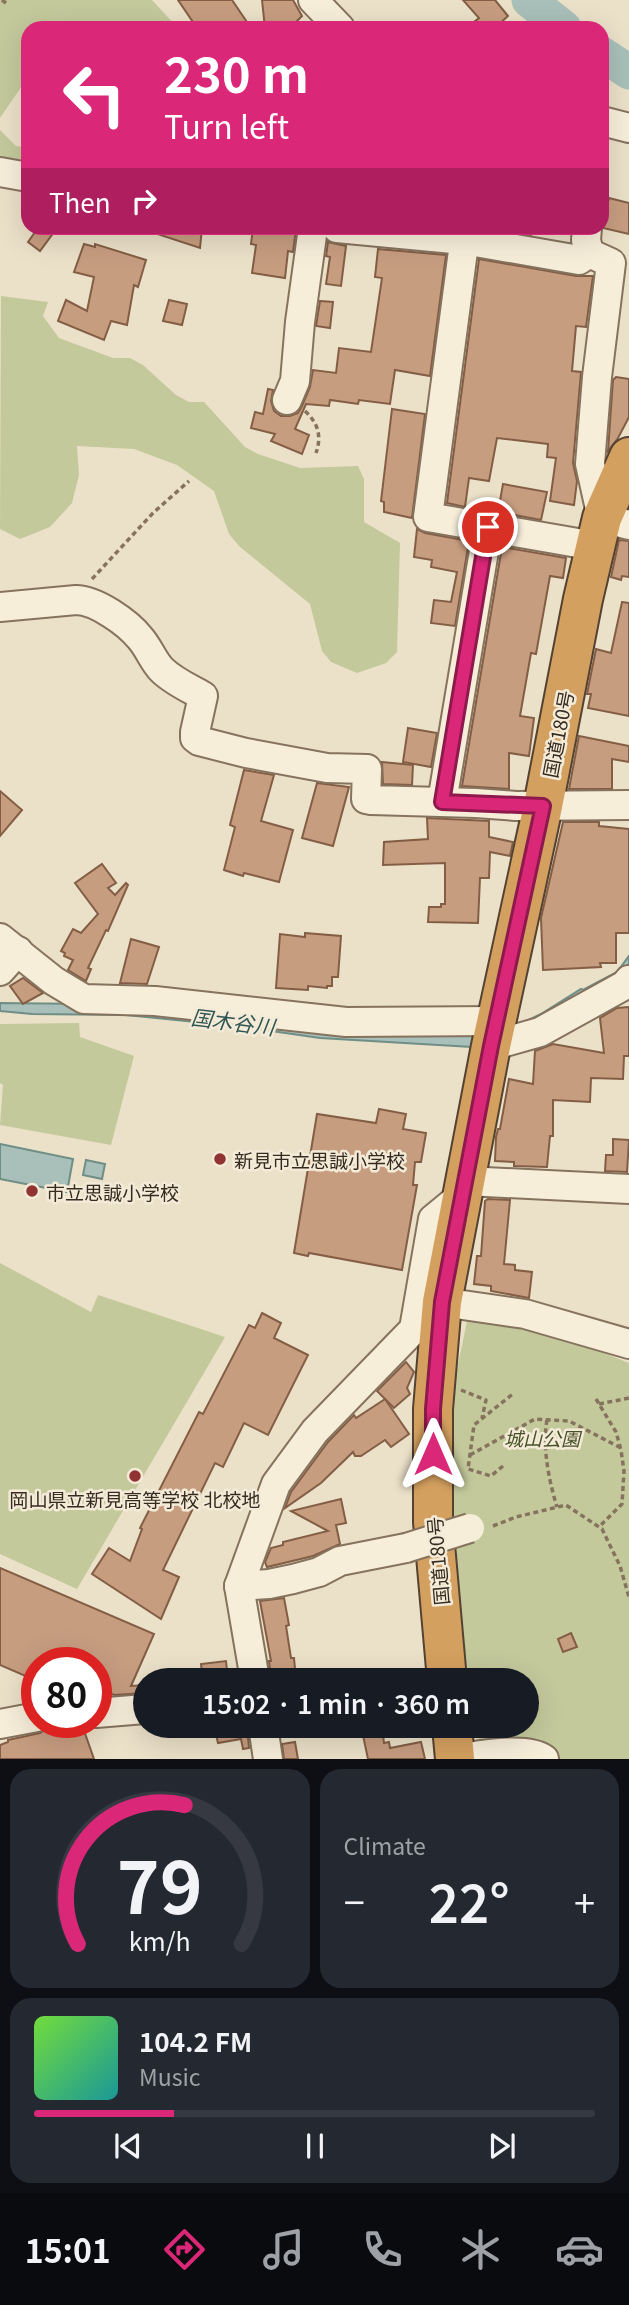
<!DOCTYPE html>
<meta charset="utf-8">
<style>
body{margin:0;font-family:Georgia,"Noto Sans JP",serif;background:#242831;color:#f1f3f6;height:100vh;display:flex;flex-direction:column;font-size:26px;white-space:nowrap}
*{box-sizing:border-box;margin:0}
p{font-size:23px;color:#9ea1a6}
.icon{flex:none;width:38px;height:38px;fill:none;stroke:currentColor;stroke-width:2;stroke-linecap:round;stroke-linejoin:round}
.map{position:relative;height:1759px;overflow:hidden}
.drawer{display:flex;flex-direction:column;gap:10px;padding:10px;background:#0d0f14;flex:1}
.drawer>*{flex:none}
.hud{position:absolute;left:21px;top:21px;width:588px;height:214px;border-radius:21px;box-shadow:0 7px 28px #0002;background:#db2777;color:#fff;overflow:hidden}
.speed{position:absolute;left:21px;top:1647px;display:flex;gap:14px;font-size:35px;font-weight:700;text-align:center}
.speed>*{display:grid;place-content:center;width:91px;height:91px;border-radius:50%;background:#171b24;box-shadow:0 7px 28px #0002;line-height:1}
.speed .limit{border:10px solid #d22;background:#fff;color:#111}
.pin{position:absolute;display:grid;place-items:center;width:60px;height:60px;color:#fff;margin:-30px;border:4px solid #fff;border-radius:50%;box-shadow:0 2px 7px #0007}
.me{position:absolute;width:77px;margin:-38px;rotate:0deg;stroke-linejoin:round;filter:drop-shadow(0 0 5px #0008)}
.turn{display:flex;align-items:center;gap:24px;height:147px;padding:0 28px;font-size:32px}
.turn .icon{width:91px;height:91px;stroke-width:2.5}
.turn b{display:block;font-size:49px;line-height:60px}
.then{display:flex;align-items:center;height:66px;padding:0 28px;background:#0003;gap:14px;font-size:26px}
.big{font-size:52px;font-weight:600;line-height:1.1}
.drawer .widget{flex:1;display:flex;flex-direction:column;justify-content:center;gap:10px;min-width:0;padding:0 24px;border-radius:21px;background:#242831}
.drawer .dial{align-items:center;gap:0}
.dial svg{height:182px;overflow:visible;fill:none;stroke:#363941;stroke-width:7;stroke-linecap:round;text-anchor:middle}
.dial text{fill:#f1f3f6;stroke:none}
.song{display:flex;align-items:center;gap:21px}
.cover{width:84px;height:84px;border-radius:10px;background:linear-gradient(135deg,hsl(100 70% 55%),hsl(180 70% 35%))}
.played{height:7px;border-radius:4px;background:linear-gradient(90deg,#db2777 25%,#363941 25%)}
.keys{display:flex;justify-content:space-around;direction:ltr}
.heat{display:flex;justify-content:space-between;align-items:center;font-size:38px;direction:ltr}
.drawer .tiles{flex:1;display:grid;gap:10px;grid-template-columns:1fr 1fr}
.widget:last-child{grid-column:span 2}
.trip{position:absolute;left:133px;top:1668px;width:406px;height:70px;border-radius:35px;background:#171b24;box-shadow:0 7px 28px #0002;font-weight:600;line-height:70px;text-align:center}
.dock{display:flex;height:112px;justify-content:space-around;align-items:center;background:#090b0e;color:#9ea1a6}
.dock .icon{width:49px;height:49px}
.dock .current{color:#db2777}
.dock b{font-size:32px;color:#f1f3f6}
.map>svg:first-child{display:block}
</style>
<div class="map">
<svg width="629" height="1759" viewBox="0 0 629 1759">
<rect width="100%" height="100%" fill="#ebe0c8"/>
<g fill="#c4c99c">
<polygon points="0,0 152,0 176,26 174,28 28,28 28,77 0,118"/>
<polygon points="0,130 16,146 28,148 28,169 0,164"/>
<polygon points="1,296 48,302 43,316 59,338 113,358 130,358 143,365 176,395 189,402 204,402 245,447 258,454 300,468 358,466 364,479 364,522 400,543 397,652 386,663 357,673 331,662 322,651 310,604 239,546 229,534 214,491 177,465 134,449 77,446 79,475 72,503 50,527 20,539 0,529"/>
<polygon points="79,1023 80,1037 134,1056 111,1145 0,1125 3,1085 0,1083 0,1024"/>
<polygon points="0,1263 91,1312 98,1295 225,1337 77,1589 0,1554"/>
<polygon points="467,1321 551,1332 629,1363 629,1759 541,1759 538,1740 479,1740 476,1726 527,1726 527,1680 469,1680 463,1640 454,1517 453,1389"/>
</g>
<g fill="#a8c0b9" stroke="#6f8e86" stroke-width="2">
<polygon points="629,956 629,976 625,982 472,1047 320,1038 236,1026 126,1015 32,1014 0,1011 0,1003 88,1004 516,1026 541,1014 581,989 583,990 617,972"/>
<polygon points="0,1144 73,1159 67,1192 0,1179"/>
<polygon points="86,1160 105,1164 102,1179 83,1175"/>
</g>
<g fill="none" stroke-linecap="round" stroke-linejoin="round">
<g stroke="#a8c0b9" stroke-width="35">
<polyline points="529,0 564,28"/>
<polyline points="602,54 629,72"/>
</g>
</g>
<g fill="#c79d80" stroke="#835e45" stroke-width="2">
<polygon points="178,0 232,0 251,28 197,28"/>
<polygon points="262,0 293,0 302,16 290,28 265,28"/>
<polygon points="463,0 495,0 508,16 495,28 466,28 479,18"/>
<polygon points="609,198 629,203 629,234 603,228 602,201 608,202"/>
<polygon points="38,228 57,228 40,251 28,242"/>
<polygon points="146,228 202,228 200,248 145,230"/>
<polygon points="253,228 296,229 293,252 288,251 285,278 252,273 256,245 251,244"/>
<polygon points="489,228 532,228 531,235"/>
<polygon points="328,242 346,246 341,286 326,284 330,257 326,256"/>
<polygon points="84,244 95,247 95,244 146,260 138,287 134,285 127,325 111,321 104,340 58,321 66,300 87,311 94,277 74,272"/>
<polygon points="378,249 446,255 430,376 395,370 390,404 359,400 358,404 330,400 329,406 306,404 295,429 309,435 302,454 271,441 275,434 251,428 255,412 263,414 268,389 273,390 271,401 274,411 281,416 290,416 298,413 302,406 310,387 313,370 336,373 339,348 371,352 382,278 375,277"/>
<polygon points="479,259 576,276 593,276 586,327 576,326 572,371 581,372 573,463 577,481 574,505 550,501 556,458 547,457 548,444 497,438 489,481 469,478 465,507 447,503"/>
<polygon points="169,300 187,304 182,325 163,321"/>
<polygon points="320,301 333,302 330,328 316,326"/>
<polygon points="616,377 629,379 629,417 618,438 608,451 613,380"/>
<polygon points="392,409 425,414 412,518 384,512 384,502 381,501"/>
<polygon points="503,484 547,492 541,520 498,512"/>
<polygon points="417,529 425,533 469,541 455,626 431,623 434,600 451,602 457,572 431,567 432,560 414,557"/>
<polygon points="619,540 629,541 629,577 622,576 621,580 611,577"/>
<polygon points="502,547 566,558 563,578 550,576 536,654 531,653 520,716 534,718 529,756 509,753 509,789 462,786"/>
<polygon points="622,602 629,603 629,716 588,708 591,694 587,694 596,649 611,653"/>
<polygon points="408,728 437,733 431,767 403,762"/>
<polygon points="579,736 629,746 629,762 612,759 612,789 569,789"/>
<polygon points="382,762 413,765 412,785 383,784"/>
<polygon points="244,770 274,775 261,821 293,830 279,882 244,873 243,876 224,870 235,827 230,825"/>
<polygon points="317,783 349,787 333,846 302,838"/>
<polygon points="0,791 22,810 0,836"/>
<polygon points="427,818 489,821 489,837 513,842 510,856 490,852 489,878 480,878 478,923 428,922 429,907 441,907 441,904 445,904 445,863 383,865 384,842 428,839"/>
<polygon points="563,822 599,822 599,826 629,829 629,933 616,933 616,963 600,963 601,967 543,970 541,918"/>
<polygon points="102,864 116,883 108,888 115,895 126,883 128,885 108,931 106,930 88,968 91,969 86,981 68,970 73,960 64,956 65,953 61,951 73,929 81,933 98,914 75,883"/>
<polygon points="305,933 341,936 338,977 332,977 332,986 327,986 327,988 308,986 308,990 276,988 280,934 305,937"/>
<polygon points="131,939 159,947 147,984 120,983"/>
<polygon points="23,978 43,993 23,1004 10,986"/>
<polygon points="629,1007 629,1056 624,1056 623,1079 591,1078 590,1102 553,1100 553,1136 550,1136 547,1167 514,1166 514,1162 495,1161 496,1137 498,1129 500,1129 509,1079 533,1084 535,1051 553,1044 604,1053 600,1018 617,1008"/>
<polygon points="379,1109 406,1114 403,1129 426,1133 421,1162 415,1162 413,1185 417,1185 402,1270 309,1253 308,1256 294,1253 317,1114 376,1123"/>
<polygon points="613,1139 629,1140 627,1172 605,1171 606,1155 613,1155"/>
<polygon points="488,1199 510,1200 504,1264 515,1265 515,1270 532,1272 529,1298 491,1291 491,1286 474,1284 477,1256 481,1256 485,1201"/>
<polygon points="262,1313 281,1323 274,1338 308,1355 268,1435 244,1423 223,1467 215,1463 163,1570 179,1577 161,1619 92,1574 109,1548 130,1561 142,1529 140,1528 199,1412 203,1414 249,1325 255,1328"/>
<polygon points="406,1362 414,1372 407,1388 410,1394 394,1408 377,1391"/>
<polygon points="385,1399 409,1434 391,1447 385,1440 361,1456 355,1456 353,1452 321,1483 285,1508 291,1492 328,1442 354,1415 356,1418"/>
<polygon points="341,1499 346,1523 336,1525 340,1544 313,1556 267,1567 265,1562 271,1548 283,1545 283,1542 328,1531 291,1511"/>
<polygon points="0,1568 154,1634 131,1686 145,1685 145,1693 114,1695 96,1687 96,1662 37,1662 37,1681 0,1665"/>
<polygon points="284,1598 289,1625 286,1626 291,1658 294,1658 296,1680 271,1680 269,1661 271,1661 260,1601"/>
<polygon points="571,1633 577,1647 563,1652 558,1639"/>
<polygon points="226,1661 228,1680 203,1680 201,1664"/>
<polygon points="64,1722 81,1722 94,1759 0,1759 0,1745 8,1742 8,1740 40,1733 50,1726"/>
<polygon points="214,1726 247,1726 249,1748 243,1749 241,1739 218,1743"/>
<polygon points="361,1726 382,1726 384,1743 389,1742 390,1748 421,1742 425,1759 368,1759"/>
<polygon points="295,1742 298,1759 284,1759 282,1744"/>
</g>
<g fill="none" stroke-linecap="round" stroke-linejoin="round">
<g stroke="#86735e" stroke-width="32">
<g id="minor">
<polyline points="313,0 340,28"/>
<polyline points="602,121 629,128"/>
<polyline points="0,172 28,177"/>
<polyline points="337,228 464,240 579,260 589,253"/>
<polyline points="466,228 428,517 595,546"/>
<polyline points="587,228 586,240 589,253 611,263 597,377 590,464 602,518 629,525"/>
<polyline points="287,400 295,381 300,322 313,228"/>
<path d="M0,607L76,600C96,600 128,623 140,638C149,648 153,661 162,670C173,681 189,688 203,696L195,732V738L199,741L246,753L327,768L367,769L366,799L371,800L476,803L516,806L629,805"/>
<polyline points="442,802 488,527"/>
<polyline points="0,938 54,981 84,999 155,1001 346,1022 497,1021"/>
<polyline points="0,971 18,951"/>
<polyline points="491,1046 540,1032 625,985 629,980"/>
<polyline points="466,1181 629,1189"/>
<polyline points="442,1302 525,1314 629,1344"/>
<polyline points="239,1586 269,1584 293,1579 319,1572 340,1561 406,1548"/>
<polyline points="255,1680 239,1586 276,1484 315,1431 414,1329 433,1219 461,1196"/>
<polyline points="96,1713 145,1709"/>
<polyline points="0,1724 37,1717"/>
<polyline points="263,1726 268,1759"/>
<path d="M455,1759C477,1756 526,1746 544,1759"/>
</g>
</g>
<g stroke="#544232" stroke-width="42">
<g id="highway">
<polyline points="447,1680 433,1522 433,1409 442,1302 491,1046 543,806 583,599 602,518 629,457"/>
<polyline points="452,1726 455,1759"/>
</g>
</g>
<g stroke="#86735e" stroke-width="3.5" stroke-dasharray="5 3.5" stroke-linecap="butt">
<polyline points="2,0 6,3"/>
<path d="M305,411C318,423 322,436 316,453"/>
<polyline points="92,579 153,513 189,481"/>
<polyline points="461,1390 486,1400 482,1418"/>
<polyline points="596,1399 616,1432 621,1450 624,1471 622,1504 599,1527"/>
<polyline points="599,1404 629,1398"/>
<path d="M547,1420C542,1447 549,1481 557,1507"/>
<polyline points="470,1455 535,1419 569,1421 621,1448"/>
<polyline points="503,1466 491,1476 468,1469 474,1425 514,1393"/>
<polyline points="493,1526 516,1517 566,1505 602,1529 620,1566 629,1597"/>
</g>
<use href="#minor" stroke="#f7eeda" stroke-width="28"/>
<use href="#highway" stroke="#d4a05f" stroke-width="38"/>
<g stroke="#86735e" stroke-width="32" stroke-linecap="butt">
<polyline id="minor-bridge" points="406,1548 470,1528"/>
</g>
<use href="#minor-bridge" stroke="#f7eeda" stroke-width="28"/>
</g>
<g fill="none" stroke-linecap="round" stroke-linejoin="round">
<g stroke="#8e194d" stroke-width="18">
<polyline id="route" points="433,1454 433,1409 442,1302 491,1046 543,806 442,802 488,527"/>
</g>
<use href="#route" stroke="#db2777" stroke-width="12"/>
</g>
<g fill="#913233" stroke="#f3ebd7" stroke-width="2.5">
<circle cx="220" cy="1159" r="7"/>
<circle cx="32" cy="1191" r="7"/>
<circle cx="135" cy="1476" r="7"/>
</g>
<g text-anchor="middle" dominant-baseline="central" stroke-width="5" stroke-linejoin="round" paint-order="stroke">
<g font-size="19" fill="#372b21" stroke="#f3ebd7">
<text transform="translate(557 734) rotate(-79)">国道180号</text>
<text transform="translate(437 1561) rotate(-95)">国道180号</text>
</g>
<g font-size="19" fill="#372b21" stroke="#f3ebd7" text-anchor="start">
<text x="234" y="1159">新見市立思誠小学校</text>
<text x="46" y="1191">市立思誠小学校</text>
<text x="135" y="1498" text-anchor="middle">岡山県立新見高等学校 北校地</text>
</g>
<g font-size="19" font-style="italic" fill="#485229" stroke="#f3ebd7">
<text x="542" y="1437">城山公園</text>
</g>
<g font-size="21" font-style="italic" fill="#315653" stroke="#f3ebd7">
<text transform="translate(233 1021) rotate(7)">国木谷川</text>
</g>
</g>
</svg>
<div class="speed"><div class="limit">80</div></div>
<div class="pin" style="left:488px;top:527px;background:#d93025"><svg class="icon" aria-label="arrive" viewBox="0 0 24 24"><path d="M6 21V4h12l-3 4 3 4H6"/></svg></div>
<svg class="me" style="left:433px;top:1454px" viewBox="-20 -20 40 40"><path d="M0-17L14 15 0 8-14 15z" fill="#db2777" stroke="#fff" stroke-width="4"/></svg>
<div class="trip">15:02 · 1 min · 360 m</div>
<div class="hud">
<div class="turn"><svg class="icon" aria-label="left" viewBox="0 0 24 24"><path d="M17 20v-9H6M10 6l-5 5 5 5"/></svg><div><b>230 m</b>Turn left</div></div>
<div class="then">Then<svg class="icon" aria-label="right" viewBox="0 0 24 24"><path d="M7 20v-9h11M14 6l5 5-5 5"/></svg></div>
</div>
</div>
<section class="drawer">
<div class="tiles">
<div class="widget dial"><svg viewBox="0 0 100 80">
<path d="M14 69A42 42 0 1 1 86 69"/>
<path d="M14 69A42 42 0 0 1 61 8" stroke="#db2777"/>
<text x="50" y="56" font-size="32" font-weight="700">79</text>
<text x="50" y="72" font-size="11">km/h</text>
</svg></div>
<div class="widget"><p>Climate</p>
<div class="heat"><a>−</a><b class="big">22°</b><a>+</a></div>
</div>
<div class="widget">
<div class="song"><i class="cover"></i><div><b>104.2 FM</b><p>Music</p></div></div>
<div class="played"></div>
<div class="keys"><svg class="icon" aria-label="previous" viewBox="0 0 24 24"><path d="M18 5L8 12l10 7zM5 5v14"/></svg><svg class="icon" aria-label="pause" viewBox="0 0 24 24"><path d="M8 5v14M16 5v14"/></svg><svg class="icon" aria-label="next" viewBox="0 0 24 24"><path d="M6 5l10 7-10 7zM19 5v14"/></svg></div>
</div>
</div>
</section>
<nav class="dock">
<b>15:01</b>
<svg class="icon current" aria-label="directions" viewBox="0 0 24 24"><path d="M12 3l9 9-9 9-9-9zM9 14v-3h6M13 9l2 2-2 2"/></svg>
<svg class="icon" aria-label="music" viewBox="0 0 24 24"><path d="M9 18V5l10-2v13"/><circle cx="6" cy="18" r="3"/><circle cx="16" cy="16" r="3"/></svg>
<svg class="icon" aria-label="phone" viewBox="0 0 24 24"><path d="M5 4h4l2 5-3 2q2 4 5 5l2-3 5 2v4C11 20 4 13 5 4z"/></svg>
<svg class="icon" aria-label="climate" viewBox="0 0 24 24"><path d="M12 3v18M4 7l16 10M4 17L20 7"/></svg>
<svg class="icon" aria-label="car" viewBox="0 0 24 24"><path d="M5 17H2v-5l4-1 3-4h7l3 4 3 1v5h-3M9 17h6M6 11h13"/><circle cx="7" cy="17" r="2"/><circle cx="17" cy="17" r="2"/></svg>
</nav>
